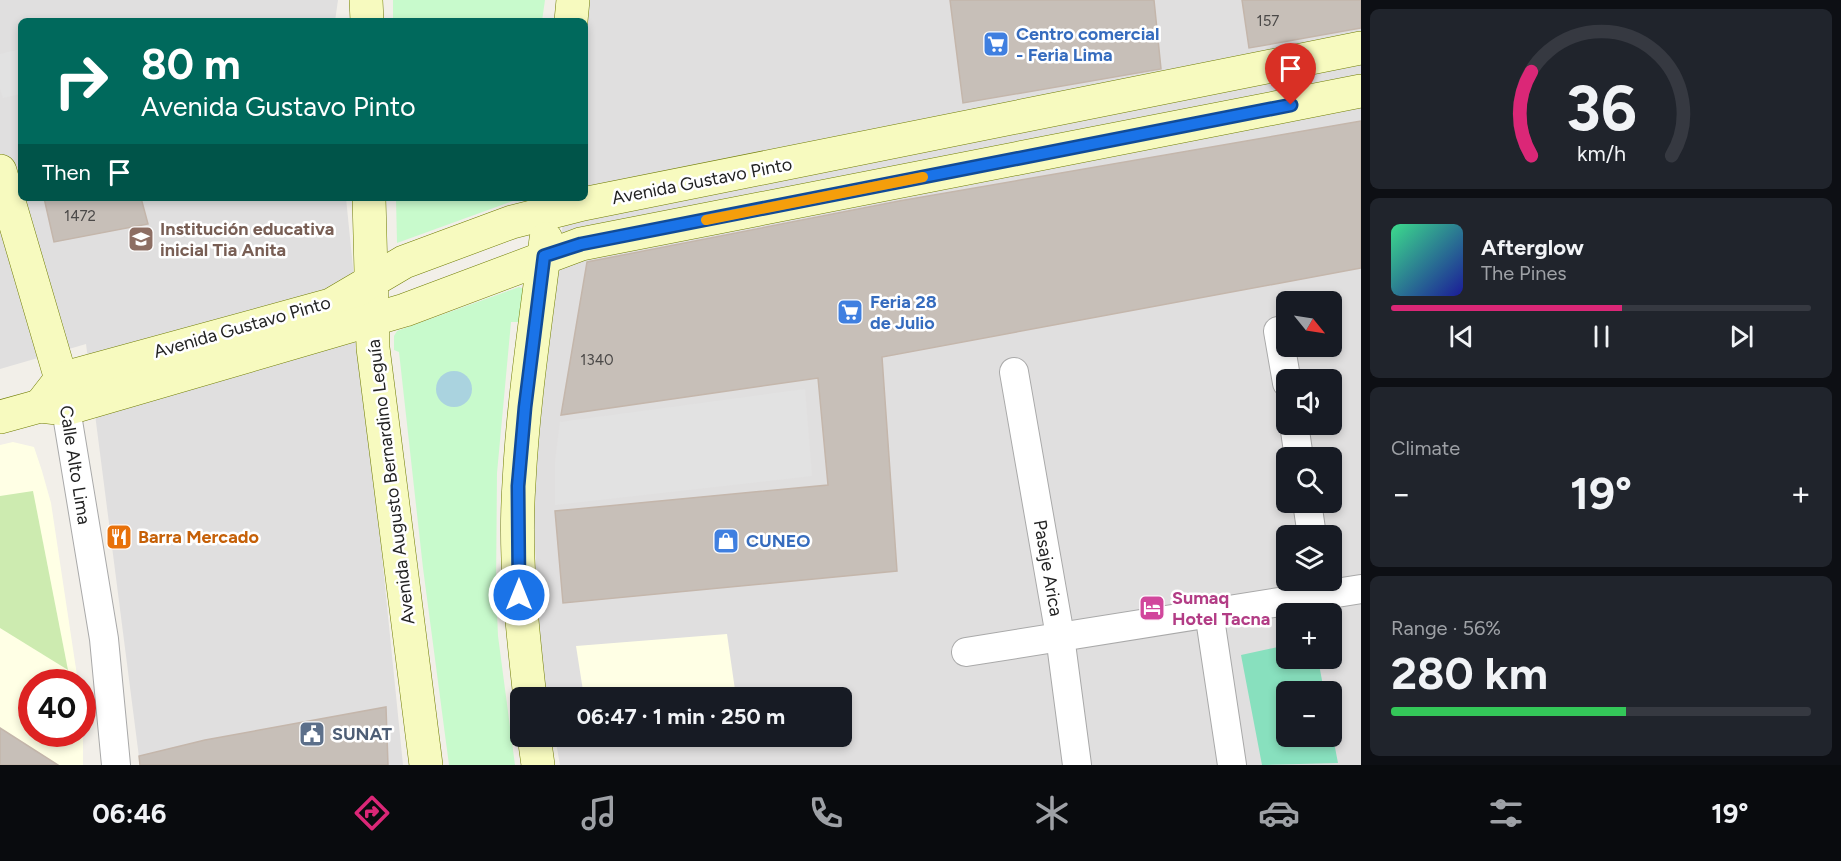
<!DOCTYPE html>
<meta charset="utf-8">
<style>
body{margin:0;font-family:Figtree,sans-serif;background:#20242c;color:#f1f3f6;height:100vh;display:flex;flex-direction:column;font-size:22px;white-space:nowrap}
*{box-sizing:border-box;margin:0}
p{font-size:20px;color:#9ea1a6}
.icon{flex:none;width:33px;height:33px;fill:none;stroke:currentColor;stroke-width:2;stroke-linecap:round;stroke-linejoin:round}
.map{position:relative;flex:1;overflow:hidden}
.panel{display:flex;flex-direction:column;gap:9px;padding:9px;background:#0d0f14;width:480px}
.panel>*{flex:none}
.top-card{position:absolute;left:18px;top:18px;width:570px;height:183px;border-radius:9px;box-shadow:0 3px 9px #0003;background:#00695c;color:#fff;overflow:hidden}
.needle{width:39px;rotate:120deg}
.buttons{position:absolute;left:1276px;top:291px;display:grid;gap:12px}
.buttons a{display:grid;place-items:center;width:66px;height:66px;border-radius:9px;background:#171b24;box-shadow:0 3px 9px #0003;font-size:30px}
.speed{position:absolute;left:18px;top:669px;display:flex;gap:12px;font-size:30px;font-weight:700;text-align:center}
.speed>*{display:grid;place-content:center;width:78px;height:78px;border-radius:50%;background:#171b24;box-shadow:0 3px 9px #0003;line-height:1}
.speed .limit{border:9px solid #d22;background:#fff;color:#111}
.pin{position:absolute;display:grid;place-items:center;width:51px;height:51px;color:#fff;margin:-62px -26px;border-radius:50% 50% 50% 0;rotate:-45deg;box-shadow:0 0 6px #0007}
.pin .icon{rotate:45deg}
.me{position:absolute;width:66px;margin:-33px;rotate:0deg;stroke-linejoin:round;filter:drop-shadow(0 0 4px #0008)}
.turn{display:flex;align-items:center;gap:21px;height:126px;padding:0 24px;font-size:27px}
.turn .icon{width:78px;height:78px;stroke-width:2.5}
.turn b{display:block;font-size:42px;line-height:51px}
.then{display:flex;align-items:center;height:57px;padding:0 24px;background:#0003;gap:12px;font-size:22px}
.big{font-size:45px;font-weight:700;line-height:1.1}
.panel .widget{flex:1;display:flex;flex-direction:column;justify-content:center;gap:9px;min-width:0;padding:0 21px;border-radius:9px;background:#20242c}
.panel .dial{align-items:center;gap:0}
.dial svg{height:156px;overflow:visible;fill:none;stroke:#363941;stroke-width:7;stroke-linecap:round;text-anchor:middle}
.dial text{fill:#f1f3f6;stroke:none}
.song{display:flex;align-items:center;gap:18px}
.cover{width:72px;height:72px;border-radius:9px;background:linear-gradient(135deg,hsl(150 70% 55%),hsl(240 70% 35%))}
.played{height:6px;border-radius:3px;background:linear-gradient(90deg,#db2777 55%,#363941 55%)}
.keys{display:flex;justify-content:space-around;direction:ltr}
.heat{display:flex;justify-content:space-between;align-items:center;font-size:33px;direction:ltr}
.charge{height:9px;border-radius:4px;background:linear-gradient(90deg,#34c759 56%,#363941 0)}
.trip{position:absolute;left:510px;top:687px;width:342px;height:60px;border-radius:9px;background:#171b24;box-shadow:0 3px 9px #0003;font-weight:700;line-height:60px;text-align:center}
.tabs{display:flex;height:96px;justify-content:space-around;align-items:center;background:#090b0e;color:#9ea1a6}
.tabs .icon{width:42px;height:42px}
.tabs .active{color:#db2777}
.tabs b{font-size:27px;color:#f1f3f6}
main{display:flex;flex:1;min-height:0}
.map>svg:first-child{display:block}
</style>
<main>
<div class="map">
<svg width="1361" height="765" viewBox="0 0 1361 765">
<rect width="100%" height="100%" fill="#f2efe9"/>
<g fill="#e0dfdf" fill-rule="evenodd">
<polygon points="0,0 338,0 335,21 21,21 21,198 346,198 403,765 140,765 86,344 0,369"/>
<path d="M587,0H1361V765H560L555,737L842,736V698H547L540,663L532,473L566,198H585ZM1287,302H1332V346H1287ZM1287,380H1332V424H1287ZM1287,458H1332V502H1287ZM1287,536H1332V580H1287ZM1287,614H1332V658H1287ZM1287,692H1332V736H1287Z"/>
</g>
<g fill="#ffffe5">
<polygon points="13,442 34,447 42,471 51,503 78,682 32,682 32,734 82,734 83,724 83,765 0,765 0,445"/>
<polygon points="727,634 736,697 584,697 576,646"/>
</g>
<polygon fill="#cdebb0" points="33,491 68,670 0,628 0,496"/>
<g fill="#c8facc">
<polygon points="393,0 545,0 542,21 393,21"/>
<polygon points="396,198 521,198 397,243"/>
<polygon points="519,287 526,290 522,322 511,322 497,473 496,588 498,636 515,765 449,765 423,568 399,352 394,350 394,336 397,331"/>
</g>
<polygon fill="#88e0be" points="1287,645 1287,658 1318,659 1324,691 1287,692 1287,736 1332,736 1332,732 1338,763 1262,765 1241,655"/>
<g fill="#e2e2e2">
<polygon points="21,49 21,94 3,98 0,89 0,54"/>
<polygon points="805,389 812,476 555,505 555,462 560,422"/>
</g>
<circle fill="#aad3df" cx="454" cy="389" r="18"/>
<g fill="#c7bfb8" stroke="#c4b6ab" stroke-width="1.5">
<polygon points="950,0 1154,0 1161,69 963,103"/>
<polygon points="1242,0 1361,0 1361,28 1249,48"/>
<polygon points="1361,121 1361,268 882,357 897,571 563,603 555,511 828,485 818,378 561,415 587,262 899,201"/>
<polygon points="44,198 141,198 148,224 54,242"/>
<polygon points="386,707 388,765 140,765 139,756 205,740"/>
<polygon points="0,728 58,765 0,765"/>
</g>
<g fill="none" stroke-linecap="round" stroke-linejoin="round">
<g stroke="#a9a9a9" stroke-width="30">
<g id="street">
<polyline points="1278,331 1287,383"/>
<polyline points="1014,372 1060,636 1077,765"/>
<polyline points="66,409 104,639 116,765"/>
<polyline points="1294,424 1299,458"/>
<polyline points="1307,502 1312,536"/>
<polyline points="1209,612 1232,765"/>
<polyline points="966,652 1361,589"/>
</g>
</g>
<g stroke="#707d05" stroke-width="34">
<g id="secondary">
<polyline points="366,0 367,21"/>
<polyline points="571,21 573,0"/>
<polyline points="0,171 61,379 65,401"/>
<polyline points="369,198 373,348 426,765"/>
<polyline points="40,406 61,379 331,305 404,262 512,222 583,204 1361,48"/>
<polyline points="0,417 40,406 66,409 405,310 581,244 1361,91"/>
<path d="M530,698C522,626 514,555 519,483C523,402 536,320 546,239"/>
<polyline points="534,736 538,765"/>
</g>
</g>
<use href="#street" stroke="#fff" stroke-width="28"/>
<use href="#secondary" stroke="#f7fabf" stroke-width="33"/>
</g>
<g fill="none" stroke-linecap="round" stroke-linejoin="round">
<g stroke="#114b97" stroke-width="15">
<polyline id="route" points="519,595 518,486 525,407 544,256 581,244 1291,105"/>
</g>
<use href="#route" stroke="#1a73e8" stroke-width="10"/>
<polyline stroke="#f59e0b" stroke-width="10" points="706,220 923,177"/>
</g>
<defs>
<g id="supermarket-square" transform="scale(1.35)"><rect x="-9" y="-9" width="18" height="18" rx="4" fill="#3f7fe0" stroke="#fff"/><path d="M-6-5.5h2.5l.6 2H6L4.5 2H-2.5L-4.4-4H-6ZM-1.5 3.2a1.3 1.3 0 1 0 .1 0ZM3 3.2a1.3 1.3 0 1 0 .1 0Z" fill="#fff"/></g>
<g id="school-square" transform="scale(1.35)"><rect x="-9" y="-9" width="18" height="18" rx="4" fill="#8d6e63" stroke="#fff"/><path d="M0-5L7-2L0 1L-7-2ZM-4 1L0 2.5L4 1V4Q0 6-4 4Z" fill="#fff"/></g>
<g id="restaurant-square" transform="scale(1.35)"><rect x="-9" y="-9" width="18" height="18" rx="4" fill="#e8710a" stroke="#fff"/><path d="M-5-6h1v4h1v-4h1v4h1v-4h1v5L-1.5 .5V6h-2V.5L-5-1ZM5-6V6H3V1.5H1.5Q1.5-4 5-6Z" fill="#fff"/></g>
<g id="shop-square" transform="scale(1.35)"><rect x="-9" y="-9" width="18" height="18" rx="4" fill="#3f7fe0" stroke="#fff"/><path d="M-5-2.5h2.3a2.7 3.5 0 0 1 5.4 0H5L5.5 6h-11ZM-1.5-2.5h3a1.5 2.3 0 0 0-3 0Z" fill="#fff"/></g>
<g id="hotel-square" transform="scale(1.35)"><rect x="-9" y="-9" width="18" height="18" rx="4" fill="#d1479c" stroke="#fff"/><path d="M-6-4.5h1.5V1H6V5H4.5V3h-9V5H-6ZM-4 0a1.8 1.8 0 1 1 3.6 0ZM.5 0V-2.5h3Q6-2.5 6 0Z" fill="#fff"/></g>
<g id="civic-square" transform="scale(1.35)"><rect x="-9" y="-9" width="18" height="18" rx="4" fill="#5c6f8a" stroke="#fff"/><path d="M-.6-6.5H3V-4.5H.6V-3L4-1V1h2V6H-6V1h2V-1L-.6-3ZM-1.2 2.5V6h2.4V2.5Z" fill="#fff"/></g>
</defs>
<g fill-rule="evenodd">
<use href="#supermarket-square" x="996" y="44"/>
<use href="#school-square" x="141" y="239"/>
<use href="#supermarket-square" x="850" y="312"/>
<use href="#restaurant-square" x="119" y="537"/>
<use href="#shop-square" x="726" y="541"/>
<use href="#hotel-square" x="1152" y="608"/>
<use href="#civic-square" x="312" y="734"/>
</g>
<g text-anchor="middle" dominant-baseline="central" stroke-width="5" stroke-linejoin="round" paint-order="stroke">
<g font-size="15" fill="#4b4948">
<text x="1268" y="21">157</text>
<text x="80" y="216">1472</text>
<text x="597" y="360">1340</text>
</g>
<g font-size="18" font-weight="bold" fill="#366cbe" stroke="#fff" text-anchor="start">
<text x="1016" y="34">Centro comercial<tspan x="1016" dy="21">- Feria Lima</tspan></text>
<text x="870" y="302">Feria 28<tspan x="870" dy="21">de Julio</tspan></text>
<text x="746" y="541">CUNEO</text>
</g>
<g font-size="18" fill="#222" stroke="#fff">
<text transform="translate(702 181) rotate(-11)">Avenida Gustavo Pinto</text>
<text transform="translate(242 327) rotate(-16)">Avenida Gustavo Pinto</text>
<text transform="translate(75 465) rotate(81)">Calle Alto Lima</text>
<text transform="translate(391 482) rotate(-97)">Avenida Augusto Bernardino Leguía</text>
<text transform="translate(1048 568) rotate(80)">Pasaje Arica</text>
</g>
<g font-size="18" font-weight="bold" fill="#785e54" stroke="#fff" text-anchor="start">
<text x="160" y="229">Institución educativa<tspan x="160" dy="21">inicial Tia Anita</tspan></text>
</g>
<g font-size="18" font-weight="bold" fill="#c56008" stroke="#fff" text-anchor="start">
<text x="138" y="537">Barra Mercado</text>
</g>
<g font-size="18" font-weight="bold" fill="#b23c85" stroke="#fff" text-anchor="start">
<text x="1172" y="598">Sumaq<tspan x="1172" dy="21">Hotel Tacna</tspan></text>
</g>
<g font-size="18" font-weight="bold" fill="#4e5e75" stroke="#fff" text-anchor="start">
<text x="332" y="734">SUNAT</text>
</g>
</g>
</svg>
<div class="buttons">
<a><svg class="needle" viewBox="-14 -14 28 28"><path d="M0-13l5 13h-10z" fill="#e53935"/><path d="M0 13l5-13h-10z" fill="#9ea1a6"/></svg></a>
<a><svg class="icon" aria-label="sound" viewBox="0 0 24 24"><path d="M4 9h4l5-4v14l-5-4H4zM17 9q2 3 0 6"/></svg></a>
<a><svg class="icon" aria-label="search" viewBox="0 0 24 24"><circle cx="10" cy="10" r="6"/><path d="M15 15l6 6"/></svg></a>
<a><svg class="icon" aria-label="layers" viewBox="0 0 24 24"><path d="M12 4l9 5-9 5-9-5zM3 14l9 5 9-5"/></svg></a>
<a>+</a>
<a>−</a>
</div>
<div class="speed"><div class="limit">40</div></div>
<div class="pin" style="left:1291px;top:105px;background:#d93025"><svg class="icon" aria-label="arrive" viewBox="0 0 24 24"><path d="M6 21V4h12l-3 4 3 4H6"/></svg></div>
<svg class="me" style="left:519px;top:595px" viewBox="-20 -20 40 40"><circle r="17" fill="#1a73e8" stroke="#fff" stroke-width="3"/><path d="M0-11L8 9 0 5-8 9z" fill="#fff"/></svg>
<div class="trip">06:47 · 1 min · 250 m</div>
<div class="top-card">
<div class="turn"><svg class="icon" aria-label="right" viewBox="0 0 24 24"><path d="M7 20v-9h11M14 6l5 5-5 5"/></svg><div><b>80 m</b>Avenida Gustavo Pinto</div></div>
<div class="then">Then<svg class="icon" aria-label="arrive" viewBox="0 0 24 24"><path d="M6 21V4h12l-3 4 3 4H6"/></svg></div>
</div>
</div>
<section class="panel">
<div class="widget dial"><svg viewBox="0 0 100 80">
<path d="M14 69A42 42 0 1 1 86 69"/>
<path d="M14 69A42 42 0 0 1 14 26" stroke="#db2777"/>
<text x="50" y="56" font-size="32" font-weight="700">36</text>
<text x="50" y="72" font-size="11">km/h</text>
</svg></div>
<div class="widget">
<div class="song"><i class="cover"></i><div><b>Afterglow</b><p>The Pines</p></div></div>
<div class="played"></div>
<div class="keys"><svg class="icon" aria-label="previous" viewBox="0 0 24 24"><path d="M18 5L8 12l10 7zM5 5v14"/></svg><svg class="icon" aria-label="pause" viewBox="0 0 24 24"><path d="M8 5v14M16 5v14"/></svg><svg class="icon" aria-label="next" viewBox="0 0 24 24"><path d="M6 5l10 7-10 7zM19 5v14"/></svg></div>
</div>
<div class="widget"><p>Climate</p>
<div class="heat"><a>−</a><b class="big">19°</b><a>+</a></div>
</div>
<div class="widget"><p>Range · 56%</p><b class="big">280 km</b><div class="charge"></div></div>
</section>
</main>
<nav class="tabs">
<b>06:46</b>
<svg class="icon active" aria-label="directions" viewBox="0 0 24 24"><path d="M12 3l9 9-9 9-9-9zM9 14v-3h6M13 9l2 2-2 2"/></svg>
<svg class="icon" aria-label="music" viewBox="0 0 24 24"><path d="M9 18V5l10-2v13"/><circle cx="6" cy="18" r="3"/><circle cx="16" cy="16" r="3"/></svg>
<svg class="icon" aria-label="phone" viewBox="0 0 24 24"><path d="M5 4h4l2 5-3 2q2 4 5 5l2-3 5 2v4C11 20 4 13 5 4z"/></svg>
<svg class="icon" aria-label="climate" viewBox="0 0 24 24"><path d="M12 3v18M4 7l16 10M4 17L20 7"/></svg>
<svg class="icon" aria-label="car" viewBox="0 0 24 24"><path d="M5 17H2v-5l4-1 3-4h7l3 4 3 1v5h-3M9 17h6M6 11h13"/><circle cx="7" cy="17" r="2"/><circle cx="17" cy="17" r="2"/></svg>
<svg class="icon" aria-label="filters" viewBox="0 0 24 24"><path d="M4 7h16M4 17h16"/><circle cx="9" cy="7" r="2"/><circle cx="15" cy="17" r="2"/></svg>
<b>19°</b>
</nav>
